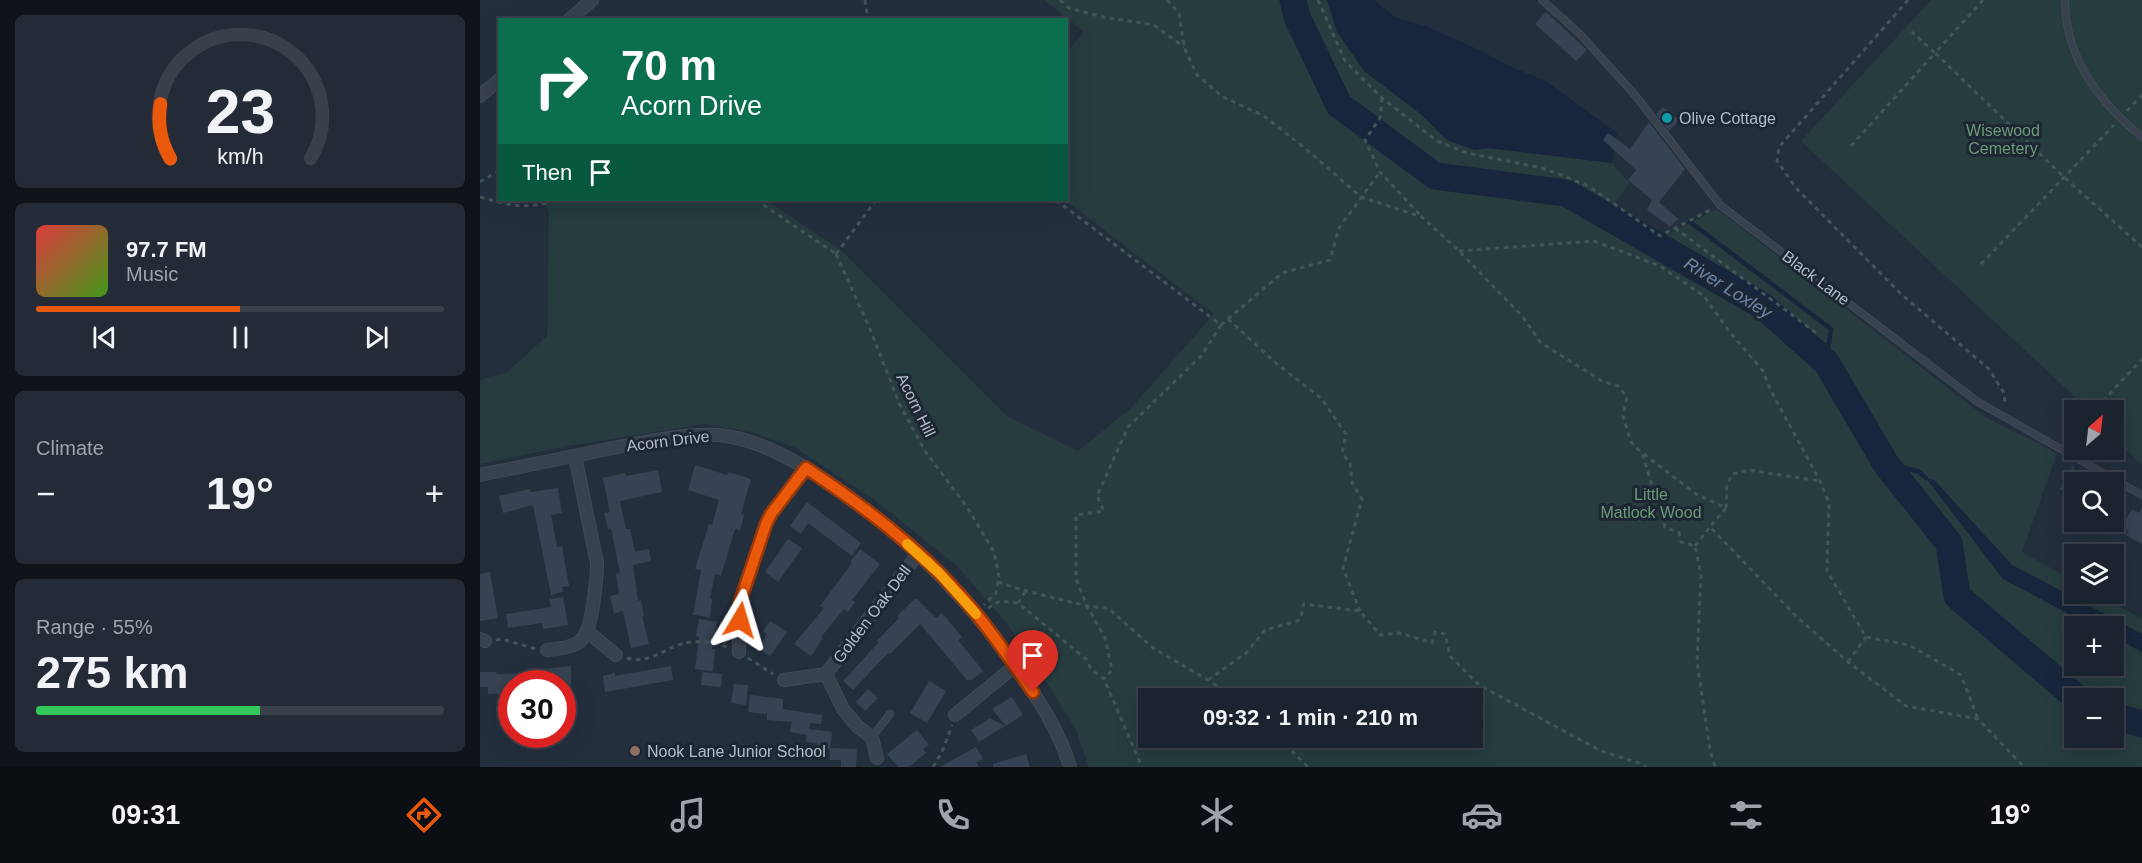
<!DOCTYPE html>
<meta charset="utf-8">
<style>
body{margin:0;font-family:Helvetica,sans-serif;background:#242b36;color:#f1f3f6;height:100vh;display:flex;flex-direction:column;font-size:22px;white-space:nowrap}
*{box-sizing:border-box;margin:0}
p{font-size:20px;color:#a0a4aa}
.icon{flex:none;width:33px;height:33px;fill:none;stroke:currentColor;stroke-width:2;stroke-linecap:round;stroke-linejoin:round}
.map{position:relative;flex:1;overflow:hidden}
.sheet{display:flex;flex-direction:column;gap:15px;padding:15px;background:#0f1319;width:480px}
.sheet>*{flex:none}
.guide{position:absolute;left:18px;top:18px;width:570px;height:183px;border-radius:0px;box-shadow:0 6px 24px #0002,0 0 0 2px #39404a;background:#0b6e4f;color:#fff;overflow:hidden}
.needle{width:39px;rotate:28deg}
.tools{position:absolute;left:1584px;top:400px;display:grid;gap:12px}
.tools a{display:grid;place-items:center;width:60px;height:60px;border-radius:0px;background:#1b232e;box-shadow:0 6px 24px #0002,0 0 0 2px #39404a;font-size:30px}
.speed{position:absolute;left:18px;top:670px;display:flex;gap:12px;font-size:30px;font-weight:700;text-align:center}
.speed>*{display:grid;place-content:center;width:78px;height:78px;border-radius:50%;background:#1b232e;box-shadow:0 6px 24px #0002,0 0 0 2px #39404a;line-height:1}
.speed .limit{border:9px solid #d22;background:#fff;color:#111}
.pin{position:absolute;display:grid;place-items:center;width:51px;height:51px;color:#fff;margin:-62px -26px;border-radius:50% 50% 50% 0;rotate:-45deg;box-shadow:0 0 6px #0007}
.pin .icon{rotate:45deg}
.me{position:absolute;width:66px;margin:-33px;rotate:7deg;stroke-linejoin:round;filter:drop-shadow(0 0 4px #0008)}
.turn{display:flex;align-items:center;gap:21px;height:126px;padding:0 24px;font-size:27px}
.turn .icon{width:78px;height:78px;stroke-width:2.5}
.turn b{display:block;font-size:42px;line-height:51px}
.then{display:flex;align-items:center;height:57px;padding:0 24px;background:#0003;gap:12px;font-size:22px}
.big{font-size:45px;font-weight:800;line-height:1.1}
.sheet .widget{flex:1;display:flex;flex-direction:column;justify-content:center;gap:9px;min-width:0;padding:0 21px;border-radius:9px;background:#242b36}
.sheet .dial{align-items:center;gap:0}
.dial svg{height:156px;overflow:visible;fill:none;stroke:#39404a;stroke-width:7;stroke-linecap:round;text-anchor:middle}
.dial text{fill:#f1f3f6;stroke:none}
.song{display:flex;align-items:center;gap:18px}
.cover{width:72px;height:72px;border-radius:9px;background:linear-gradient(135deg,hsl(0 70% 55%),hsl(100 70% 35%))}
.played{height:6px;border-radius:3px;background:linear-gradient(90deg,#ea580c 50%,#39404a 50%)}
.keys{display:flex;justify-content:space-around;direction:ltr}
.heat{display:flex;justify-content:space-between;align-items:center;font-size:33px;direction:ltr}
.charge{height:9px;border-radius:4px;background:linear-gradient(90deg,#34c759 55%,#39404a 0)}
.trip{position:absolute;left:658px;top:688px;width:345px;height:60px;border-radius:0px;background:#1b232e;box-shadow:0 6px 24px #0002,0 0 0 2px #39404a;font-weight:800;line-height:60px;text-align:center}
.tabs{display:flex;height:96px;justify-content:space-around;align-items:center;background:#0b0e12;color:#a0a4aa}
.tabs .icon{width:42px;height:42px}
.tabs .active{color:#ea580c}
.tabs b{font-size:27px;color:#f1f3f6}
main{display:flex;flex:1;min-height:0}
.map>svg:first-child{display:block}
</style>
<main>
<section class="sheet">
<div class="widget dial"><svg viewBox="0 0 100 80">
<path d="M14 69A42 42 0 1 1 86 69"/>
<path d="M14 69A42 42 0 0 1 9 41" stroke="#ea580c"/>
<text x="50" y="56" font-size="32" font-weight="700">23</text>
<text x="50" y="72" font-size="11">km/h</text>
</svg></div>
<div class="widget">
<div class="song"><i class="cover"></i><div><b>97.7 FM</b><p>Music</p></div></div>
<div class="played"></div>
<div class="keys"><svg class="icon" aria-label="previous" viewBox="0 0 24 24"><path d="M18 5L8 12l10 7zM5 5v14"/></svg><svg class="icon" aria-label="pause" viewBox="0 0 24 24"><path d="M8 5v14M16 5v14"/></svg><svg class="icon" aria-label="next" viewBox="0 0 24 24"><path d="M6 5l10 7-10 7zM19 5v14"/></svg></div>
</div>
<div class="widget"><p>Climate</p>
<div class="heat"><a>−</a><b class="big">19°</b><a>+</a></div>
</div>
<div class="widget"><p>Range · 55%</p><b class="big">275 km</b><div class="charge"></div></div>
</section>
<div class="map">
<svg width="1662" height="767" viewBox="0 0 1662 767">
<rect width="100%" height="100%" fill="#242f3e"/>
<g fill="#263c3f" fill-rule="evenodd">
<path d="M564,0H847L857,32L967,140L995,150L1008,148L1132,163L1149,183L1134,206L1180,239L1237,209L1505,417L1577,453L1542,552L1594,581V594H1617L1662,619V634L1532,565L1454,480L1447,479L1523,579L1614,627H1594V666H1634V637L1662,652V767H609L596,730L572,691L528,625L477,566L396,501L314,447L275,433L224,424L87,446L0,464V380L26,373L67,336L69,211L61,200H286L361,250L527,416L598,451L651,408L734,314L585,200H586L587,52L604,32ZM669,699H993V738H669ZM1594,699H1634V738H1594Z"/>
<polygon points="1451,0 1662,0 1662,465 1634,438 1634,411 1610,411 1321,141"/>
</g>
<g fill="#17263c">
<polygon points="847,0 894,0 915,17 948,27 993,47 1034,68 1066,81 1137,133 1132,163 1008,148 995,150 967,140 942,115 884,71 857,32"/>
<polygon points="1446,478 1454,480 1532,565 1662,634 1662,652 1634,637 1634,627 1614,627 1523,579"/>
</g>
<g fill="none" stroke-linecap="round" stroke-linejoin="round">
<g stroke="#17263c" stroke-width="4.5">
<polyline points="1210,222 1351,329 1346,362"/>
<polyline points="1406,464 1438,471 1446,478"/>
</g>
<g stroke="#17263c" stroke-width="27">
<polyline points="813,0 817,17 859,105 955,176 1086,193 1283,306 1346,362 1406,464 1469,543 1477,596 1598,699"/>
<polyline points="1634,716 1662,724"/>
</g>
</g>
<g fill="#364354">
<polygon points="1066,12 1107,50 1096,61 1055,24"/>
<polygon points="1183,107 1199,120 1189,131 1176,114"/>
<polygon points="1169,122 1205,169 1179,202 1198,219 1190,227 1167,210 1172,200 1148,180 1156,170 1123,140 1128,133 1150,149"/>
<polygon points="1594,464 1594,497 1580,489"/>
<polygon points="215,465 247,475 248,472 271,479 261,514 264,515 260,530 255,529 241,576 235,574 230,598 232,599 230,617 213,615 221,570 215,569 229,524 232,525 239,500 208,490"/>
<polygon points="178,470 182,492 140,501 146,529 150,529 155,552 169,549 171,561 153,565 158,601 161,600 164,616 162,617 169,644 151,648 143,611 134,613 130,596 139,594 136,574 140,573 131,528 128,529 124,513 130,512 123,478 145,473 146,476"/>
<polygon points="78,488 82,513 71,515 77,547 82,546 89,586 82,587 83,592 71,595 53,505 23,513 19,496 50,489 51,492"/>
<polygon points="327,502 381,543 372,556 328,523 321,534 310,526"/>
<polygon points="1662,508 1662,544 1646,535 1649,531 1641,527 1652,509 1659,513"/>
<polygon points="308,539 322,548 298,582 285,572"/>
<polygon points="380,549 400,564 372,600 375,602 368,612 364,609 341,637 343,638 331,656 314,644 344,608 340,606 372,563 370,562"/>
<polygon points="10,572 18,618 0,621 0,574"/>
<polygon points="83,597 88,625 63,629 62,623 28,628 26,614 71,607 69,599"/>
<polygon points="436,598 456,618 462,613 482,637 478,640 503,671 492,680 487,680 440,624 410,654 408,653 373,690 363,681 398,643 397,641 419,618 417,616"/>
<polygon points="219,619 237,622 232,649 235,649 233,671 215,669 219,637 216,636"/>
<polygon points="290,621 307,632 290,656 278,648 287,634 283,631"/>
<polygon points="91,666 91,684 32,684 32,693 8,694 8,687 0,687 0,672 16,672 17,674 55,673 55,670"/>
<polygon points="191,666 193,680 125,692 123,676 135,673 135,676"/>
<polygon points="222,672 242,674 241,687 221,685"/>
<polygon points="449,681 466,691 447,723 430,713"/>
<polygon points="254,684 268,685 266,705 251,703"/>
<polygon points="388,689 398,698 385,711 376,702"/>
<polygon points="270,695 303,699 303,709 342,715 341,724 330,723 329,729 352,732 350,749 336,747 337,743 326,742 327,735 310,732 312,722 287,720 287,714 268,712"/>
<polygon points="532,697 543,715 526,726 512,709"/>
<polygon points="510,718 525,726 499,742 491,730"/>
<polygon points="437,730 449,745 443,749 446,753 429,767 418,767 407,754"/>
<polygon points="496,747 503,759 496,762 499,767 460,767"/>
<polygon points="350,748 377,749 376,767 361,767 361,760 350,760"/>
<polygon points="546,754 550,767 513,767 513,764"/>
</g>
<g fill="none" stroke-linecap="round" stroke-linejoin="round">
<g stroke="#414a57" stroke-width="8">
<g id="lane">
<polyline points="1062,0 1100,34 1155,95 1240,205 1498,402 1662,495"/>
<path d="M1585,0C1585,57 1620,103 1662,137"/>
<polyline points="392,737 410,714"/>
</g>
</g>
<g stroke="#414a57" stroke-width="14">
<g id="street">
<polyline points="89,20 112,0"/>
<polyline points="0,96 20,79"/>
<path d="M0,475C46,466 92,456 138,447C171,441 205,433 238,435C275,438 310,458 342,478C421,530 485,594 539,671C559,701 580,732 590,767"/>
<polyline points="108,632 136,655"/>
<polyline points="0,639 5,641"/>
<path d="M67,650C104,647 107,640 113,605C115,591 117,578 117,563L95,456"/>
<polyline points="259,652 260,602 286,524 291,514 326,468"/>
<polyline points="304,680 346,674"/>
<polyline points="475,715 535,666"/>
<polyline points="397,758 392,737 378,727 363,709 346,674 438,554"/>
</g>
</g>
<g stroke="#3f5557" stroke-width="3" stroke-dasharray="4.5 4.5" stroke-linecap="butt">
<polyline points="385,0 388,20"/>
<polyline points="580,0 589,8 623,17 674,25 704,47"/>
<polyline points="687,0 699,13 704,47 717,75 743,97 784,116 826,149 881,197 942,217 979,251 1042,316 1061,343 1122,381 1138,386 1147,397 1143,416 1151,442 1162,453 1185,527 1199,533 1201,542 1215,546 1221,576 1217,662 1230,750 1235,767"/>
<polyline points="838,0 865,61 902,98 957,141 987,153 1062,168 1084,176 1110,187 1180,236 1232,209"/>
<polyline points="1428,0 1299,147 1297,161 1316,188 1421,294 1509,369 1524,393 1525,405"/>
<polyline points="1503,0 1455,53 1585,178 1662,247"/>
<polyline points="902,98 900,118 885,140 900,172 940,215"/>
<polyline points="1647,111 1662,95"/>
<polyline points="1371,146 1455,53 1432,32"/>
<polyline points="0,182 20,170"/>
<path d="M0,197C33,206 44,210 77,200"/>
<polyline points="276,200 356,254"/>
<polyline points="576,200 741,325 722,355 648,427 617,496 624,511 596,515 596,579 607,606 625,638 632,670 624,679"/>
<polyline points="1195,228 1339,335"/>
<polyline points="979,251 1114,241 1180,266 1224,296 1248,330 1283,371 1291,391 1340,481 1349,503 1347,571 1386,637 1429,645 1481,675 1498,719"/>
<polyline points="356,254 390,329 419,403 445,451 487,507 514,552 519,577 516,593 504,605"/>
<polyline points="356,254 396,200"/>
<polyline points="1501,264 1634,125"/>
<polyline points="748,319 797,364 841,398 866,434 862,453 870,463 872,483 882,499 863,568 880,611"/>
<polyline points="741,325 802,273 850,260 859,228 900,172"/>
<polyline points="1623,401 1662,359"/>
<polyline points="1164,454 1216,494 1246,508 1230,527 1317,617 1368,662 1426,706 1498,719 1544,767"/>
<polyline points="1246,508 1247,485 1252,474 1269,470 1340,481"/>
<polyline points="1215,546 1230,527"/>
<polyline points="518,582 546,591 607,606 628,608 673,648 728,680 757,699"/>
<polyline points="538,603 545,592"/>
<polyline points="508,608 520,601 538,603 606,659 611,669 624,679 662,767"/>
<polyline points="16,640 22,639 56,649"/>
<path d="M147,658C169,665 184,648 205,643C217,640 235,642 247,647"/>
<polyline points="268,658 293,674"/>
<polyline points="1368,662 1386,637"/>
<polyline points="728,680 766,653 785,630 820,620 824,604 880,611 900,635 920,633 952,643 955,632 965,634 970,656 999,685 1121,751 1159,763 1166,767"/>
<polyline points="799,738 828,767"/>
<polyline points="453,767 462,752 472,725"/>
</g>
<use href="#lane" stroke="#38414e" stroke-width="6"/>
<use href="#street" stroke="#38414e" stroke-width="12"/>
</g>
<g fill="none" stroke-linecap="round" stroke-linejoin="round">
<g stroke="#983908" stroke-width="15">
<path id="route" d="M260,620V602L286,524L291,514L326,468C382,505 437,546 481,596C508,626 530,659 553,692"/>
</g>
<use href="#route" stroke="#ea580c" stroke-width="10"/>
<polyline stroke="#f59e0b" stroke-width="10" points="427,544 459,573 496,614"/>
</g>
<circle fill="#0f9aa8" stroke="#1d2633" stroke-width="2" cx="1187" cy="118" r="6"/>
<circle fill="#8d6e63" stroke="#1d2633" stroke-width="2" cx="155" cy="751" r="6"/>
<g text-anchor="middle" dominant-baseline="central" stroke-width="6" stroke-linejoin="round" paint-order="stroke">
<g font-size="16" fill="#b4bcc9" stroke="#1d2633" text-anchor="start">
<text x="1199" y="118">Olive Cottage</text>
<text x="167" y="751">Nook Lane Junior School</text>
</g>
<g font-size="16" fill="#6b9a76" stroke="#1d2633">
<text x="1523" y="130">Wisewood<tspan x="1523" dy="18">Cemetery</tspan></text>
<text x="1171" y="494">Little<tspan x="1171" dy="18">Matlock Wood</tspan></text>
</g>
<g font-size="16" fill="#b4bcc9" stroke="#1d2633">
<text transform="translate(1336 278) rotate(37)">Black Lane</text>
<text transform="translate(436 405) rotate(64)">Acorn Hill</text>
<text transform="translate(188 441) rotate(-7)">Acorn Drive</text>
<text transform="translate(392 614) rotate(-53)">Golden Oak Dell</text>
</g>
<g font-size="18" font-style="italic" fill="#6d86a8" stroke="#1d2633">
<text transform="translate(1248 288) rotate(32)">River Loxley</text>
</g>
</g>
</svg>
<div class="tools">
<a><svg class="needle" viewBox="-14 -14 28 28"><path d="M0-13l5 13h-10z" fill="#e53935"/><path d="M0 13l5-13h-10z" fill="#a0a4aa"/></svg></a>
<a><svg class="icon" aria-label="search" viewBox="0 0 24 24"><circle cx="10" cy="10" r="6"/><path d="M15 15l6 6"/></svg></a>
<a><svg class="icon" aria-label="layers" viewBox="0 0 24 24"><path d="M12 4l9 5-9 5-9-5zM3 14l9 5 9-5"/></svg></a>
<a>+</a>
<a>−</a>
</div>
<div class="speed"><div class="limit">30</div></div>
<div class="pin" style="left:553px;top:692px;background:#d93025"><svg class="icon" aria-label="arrive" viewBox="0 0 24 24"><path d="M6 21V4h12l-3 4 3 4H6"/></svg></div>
<svg class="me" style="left:260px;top:620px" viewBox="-20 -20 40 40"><path d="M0-17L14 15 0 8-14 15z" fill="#ea580c" stroke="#fff" stroke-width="4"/></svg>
<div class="trip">09:32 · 1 min · 210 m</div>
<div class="guide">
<div class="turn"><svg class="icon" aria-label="right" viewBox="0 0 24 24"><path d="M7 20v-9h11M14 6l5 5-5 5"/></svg><div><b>70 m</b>Acorn Drive</div></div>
<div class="then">Then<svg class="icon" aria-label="arrive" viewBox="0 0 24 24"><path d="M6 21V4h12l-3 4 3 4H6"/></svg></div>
</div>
</div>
</main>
<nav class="tabs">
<b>09:31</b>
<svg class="icon active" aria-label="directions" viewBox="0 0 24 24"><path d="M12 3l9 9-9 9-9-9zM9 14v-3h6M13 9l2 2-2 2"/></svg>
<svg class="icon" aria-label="music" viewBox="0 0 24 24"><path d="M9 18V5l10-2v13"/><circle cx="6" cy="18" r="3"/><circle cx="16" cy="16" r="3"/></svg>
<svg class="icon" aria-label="phone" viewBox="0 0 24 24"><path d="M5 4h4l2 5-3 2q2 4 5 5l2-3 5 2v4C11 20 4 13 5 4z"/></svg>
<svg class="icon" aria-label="climate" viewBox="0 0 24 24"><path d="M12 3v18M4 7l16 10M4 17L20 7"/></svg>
<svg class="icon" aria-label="car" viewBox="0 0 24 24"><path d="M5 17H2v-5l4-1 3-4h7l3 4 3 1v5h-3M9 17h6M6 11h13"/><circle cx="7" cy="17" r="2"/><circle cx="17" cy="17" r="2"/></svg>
<svg class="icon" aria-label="filters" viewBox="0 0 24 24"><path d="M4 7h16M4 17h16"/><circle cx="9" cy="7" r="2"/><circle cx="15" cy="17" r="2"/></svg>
<b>19°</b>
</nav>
